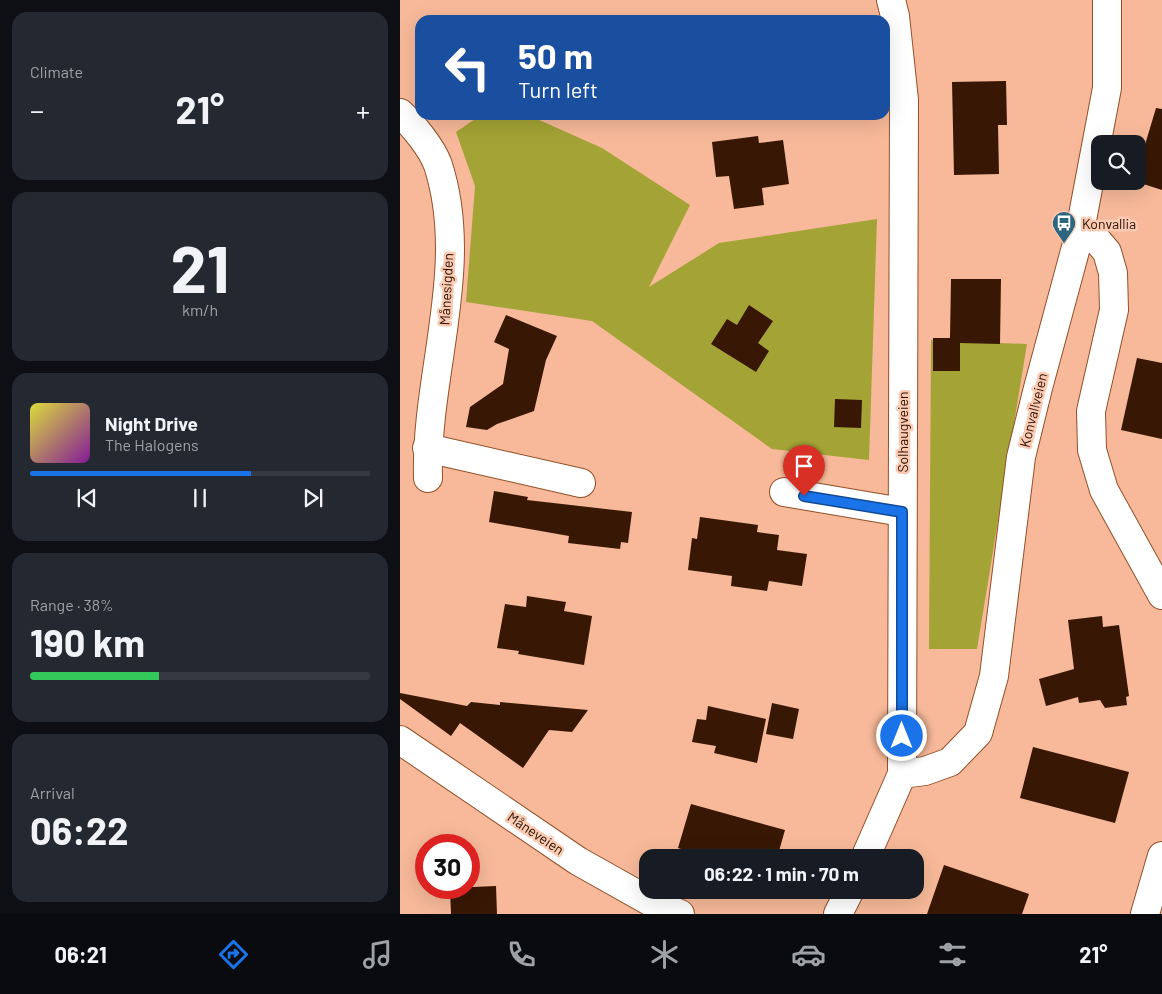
<!DOCTYPE html>
<meta charset="utf-8">
<style>
body{margin:0;font-family:Barlow,sans-serif;background:#242831;color:#f1f3f6;height:100vh;display:flex;flex-direction:column;font-size:19px;white-space:nowrap}
*{box-sizing:border-box;margin:0}
p{font-size:16px;color:#9ea1a6}
.icon{flex:none;width:28px;height:28px;fill:none;stroke:currentColor;stroke-width:2;stroke-linecap:round;stroke-linejoin:round}
.map{position:relative;flex:1;overflow:hidden}
.sheet{display:flex;flex-direction:column;gap:12px;padding:12px;background:#0d0f14;width:400px}
.sheet>*{flex:none}
.top-card{position:absolute;left:15px;top:15px;width:475px;height:105px;border-radius:15px;box-shadow:0 5px 20px #0002;background:#1a4fa0;color:#fff;overflow:hidden}
.buttons{position:absolute;left:691px;top:135px;display:grid;gap:10px}
.buttons a{display:grid;place-items:center;width:55px;height:55px;border-radius:10px;background:#171b24;box-shadow:0 5px 20px #0002;font-size:25px}
.speed{position:absolute;left:15px;top:834px;display:flex;gap:10px;font-size:25px;font-weight:700;text-align:center}
.speed>*{display:grid;place-content:center;width:65px;height:65px;border-radius:50%;background:#171b24;box-shadow:0 5px 20px #0002;line-height:1}
.speed .limit{border:8px solid #d22;background:#fff;color:#111}
.pin{position:absolute;display:grid;place-items:center;width:42px;height:42px;color:#fff;margin:-51px -21px;border-radius:50% 50% 50% 0;rotate:-45deg;box-shadow:0 0 5px #0007}
.pin .icon{rotate:45deg}
.me{position:absolute;width:55px;margin:-28px;rotate:0deg;stroke-linejoin:round;filter:drop-shadow(0 0 4px #0008)}
.turn{display:flex;align-items:center;gap:18px;height:105px;padding:0 20px;font-size:22px}
.turn .icon{width:65px;height:65px;stroke-width:2.5}
.turn b{display:block;font-size:35px;line-height:42px}
.big{font-size:38px;font-weight:700;line-height:1.1}
.sheet .widget{flex:1;display:flex;flex-direction:column;justify-content:center;gap:8px;min-width:0;padding:0 18px;border-radius:15px;background:#242831}
.sheet .dial{align-items:center;gap:0}
.dial b{font-size:65px;line-height:1}
.song{display:flex;align-items:center;gap:15px}
.cover{width:60px;height:60px;border-radius:8px;background:linear-gradient(135deg,hsl(60 70% 55%),hsl(290 70% 35%))}
.played{height:5px;border-radius:2px;background:linear-gradient(90deg,#1a73e8 65%,#363941 65%)}
.keys{display:flex;justify-content:space-around;direction:ltr}
.heat{display:flex;justify-content:space-between;align-items:center;font-size:28px;direction:ltr}
.charge{height:8px;border-radius:4px;background:linear-gradient(90deg,#34c759 38%,#363941 0)}
.trip{position:absolute;left:239px;top:849px;width:285px;height:50px;border-radius:15px;background:#171b24;box-shadow:0 5px 20px #0002;font-weight:700;line-height:50px;text-align:center}
.menu{display:flex;height:80px;justify-content:space-around;align-items:center;background:#090b0e;color:#9ea1a6}
.menu .icon{width:35px;height:35px}
.menu .active{color:#1a73e8}
.menu b{font-size:22px;color:#f1f3f6}
main{display:flex;flex:1;min-height:0}
.map>svg:first-child{display:block}
</style>
<main>
<section class="sheet">
<div class="widget"><p>Climate</p>
<div class="heat"><a>−</a><b class="big">21°</b><a>+</a></div>
</div>
<div class="widget dial"><b>21</b><p>km/h</p></div>
<div class="widget">
<div class="song"><i class="cover"></i><div><b>Night Drive</b><p>The Halogens</p></div></div>
<div class="played"></div>
<div class="keys"><svg class="icon" aria-label="previous" viewBox="0 0 24 24"><path d="M18 5L8 12l10 7zM5 5v14"/></svg><svg class="icon" aria-label="pause" viewBox="0 0 24 24"><path d="M8 5v14M16 5v14"/></svg><svg class="icon" aria-label="next" viewBox="0 0 24 24"><path d="M6 5l10 7-10 7zM19 5v14"/></svg></div>
</div>
<div class="widget"><p>Range · 38%</p><b class="big">190 km</b><div class="charge"></div></div>
<div class="widget"><p>Arrival</p><b class="big">06:22</b></div>
</section>
<div class="map">
<svg width="762" height="914" viewBox="0 0 762 914">
<rect width="100%" height="100%" fill="#f7b999"/>
<g fill="#a3a336">
<polygon points="81,115 128,115 202,148 290,205 249,287 319,243 477,219 469,460 372,449 192,321 66,302 75,186 56,132"/>
<polygon points="531,340 627,344 577,649 529,649"/>
</g>
<g fill="#381805">
<polygon points="606,81 607,125 598,125 599,174 554,175 552,82"/>
<polygon points="756,108 762,109 762,190 734,181 738,181 738,168"/>
<polygon points="358,136 359,143 383,140 389,184 362,188 364,205 334,209 329,176 316,177 312,142"/>
<polygon points="551,279 601,279 600,344 560,343 560,371 533,371 533,338 550,338"/>
<polygon points="349,305 373,321 358,343 369,351 356,372 311,344 327,319 337,325"/>
<polygon points="106,315 157,336 146,360 134,411 97,424 87,430 66,427 70,407 103,384 109,349 94,342"/>
<polygon points="737,358 762,363 762,439 721,430"/>
<polygon points="435,399 462,400 461,428 434,427"/>
<polygon points="94,491 128,497 127,500 232,512 228,543 221,542 220,549 168,543 169,536 89,522"/>
<polygon points="300,517 358,525 357,532 379,535 377,550 407,554 402,586 369,581 367,591 331,586 332,576 288,570 292,538 297,539"/>
<polygon points="127,596 166,602 164,611 192,616 184,665 118,654 119,651 97,648 105,604 126,607"/>
<polygon points="702,616 703,627 719,625 729,696 726,697 727,705 705,708 700,700 679,703 678,697 646,706 639,679 674,669 668,620"/>
<polygon points="0,693 67,706 71,702 100,705 100,702 188,710 172,732 149,730 123,768 60,723 51,736 0,699"/>
<polygon points="372,703 399,709 393,739 366,734"/>
<polygon points="308,706 366,719 357,763 314,753 316,746 292,742 297,719 306,720"/>
<polygon points="633,747 729,772 715,823 620,798"/>
<polygon points="291,804 385,830 377,858 295,858 296,854 278,848"/>
<polygon points="544,865 629,894 622,914 527,914"/>
<polygon points="96,886 97,914 51,914 50,888"/>
</g>
<g fill="none" stroke-linecap="round" stroke-linejoin="round">
<g stroke="#935028" stroke-width="30">
<g id="minor">
<path d="M0,113C13,125 32,148 38,165C71,267 25,375 28,478"/>
<polyline points="679,236 696,239 707,252 713,273 714,310 691,411 692,450 704,490 762,595"/>
<polyline points="27,448 181,483"/>
<polyline points="384,492 502,512"/>
<polyline points="0,740 178,861 251,902 280,914"/>
<polyline points="502,774 525,771 550,762 578,733 594,676 621,457 638,388 679,236 707,88 707,0"/>
<polyline points="465,858 502,774 504,100 495,16 491,0"/>
<polyline points="438,914 450,890"/>
<polyline points="745,914 762,856"/>
</g>
</g>
<use href="#minor" stroke="#fff" stroke-width="28"/>
</g>
<g fill="none" stroke-linecap="round" stroke-linejoin="round">
<g stroke="#114b97" stroke-width="12">
<polyline id="route" points="404,496 502,512 502,736"/>
</g>
<use href="#route" stroke="#1a73e8" stroke-width="9"/>
</g>
<defs>
<g id="bus-pin" transform="scale(1.25)"><path d="M0 17L-7.5 6A9.5 9.5 0 1 1 7.5 6Z" fill="#2b657e" stroke="#facbb2"/><path d="M-5-6H5V4H4V6H2V4H-2V6H-4V4H-5ZM-3.5-4V0h7V-4ZM-3.5 1.2v1.5H-2V1.2ZM2 1.2v1.5H3.5V1.2Z" fill="#fff"/></g>
</defs>
<g fill-rule="evenodd">
<use href="#bus-pin" x="664" y="223"/>
</g>
<g text-anchor="middle" dominant-baseline="central" stroke-width="5" stroke-linejoin="round" paint-order="stroke">
<g font-size="14" fill="#2b1002" stroke="#facbb2" text-anchor="start">
<text x="682" y="223">Konvallia</text>
</g>
<g font-size="14" fill="#2b1002" stroke="#facbb2">
<text transform="translate(46 289) rotate(-87)">Månesigden</text>
<text transform="translate(633 410) rotate(-76)">Konvallveien</text>
<text transform="translate(502 432) rotate(-90)">Solhaugveien</text>
<text transform="translate(136 833) rotate(34)">Måneveien</text>
</g>
</g>
</svg>
<div class="buttons">
<a><svg class="icon" aria-label="search" viewBox="0 0 24 24"><circle cx="10" cy="10" r="6"/><path d="M15 15l6 6"/></svg></a>
</div>
<div class="speed"><div class="limit">30</div></div>
<div class="pin" style="left:404px;top:496px;background:#d93025"><svg class="icon" aria-label="arrive" viewBox="0 0 24 24"><path d="M6 21V4h12l-3 4 3 4H6"/></svg></div>
<svg class="me" style="left:502px;top:736px" viewBox="-20 -20 40 40"><circle r="17" fill="#1a73e8" stroke="#fff" stroke-width="3"/><path d="M0-11L8 9 0 5-8 9z" fill="#fff"/></svg>
<div class="trip">06:22 · 1 min · 70 m</div>
<div class="top-card">
<div class="turn"><svg class="icon" aria-label="left" viewBox="0 0 24 24"><path d="M17 20v-9H6M10 6l-5 5 5 5"/></svg><div><b>50 m</b>Turn left</div></div>
</div>
</div>
</main>
<nav class="menu">
<b>06:21</b>
<svg class="icon active" aria-label="directions" viewBox="0 0 24 24"><path d="M12 3l9 9-9 9-9-9zM9 14v-3h6M13 9l2 2-2 2"/></svg>
<svg class="icon" aria-label="music" viewBox="0 0 24 24"><path d="M9 18V5l10-2v13"/><circle cx="6" cy="18" r="3"/><circle cx="16" cy="16" r="3"/></svg>
<svg class="icon" aria-label="phone" viewBox="0 0 24 24"><path d="M5 4h4l2 5-3 2q2 4 5 5l2-3 5 2v4C11 20 4 13 5 4z"/></svg>
<svg class="icon" aria-label="climate" viewBox="0 0 24 24"><path d="M12 3v18M4 7l16 10M4 17L20 7"/></svg>
<svg class="icon" aria-label="car" viewBox="0 0 24 24"><path d="M5 17H2v-5l4-1 3-4h7l3 4 3 1v5h-3M9 17h6M6 11h13"/><circle cx="7" cy="17" r="2"/><circle cx="17" cy="17" r="2"/></svg>
<svg class="icon" aria-label="filters" viewBox="0 0 24 24"><path d="M4 7h16M4 17h16"/><circle cx="9" cy="7" r="2"/><circle cx="15" cy="17" r="2"/></svg>
<b>21°</b>
</nav>
